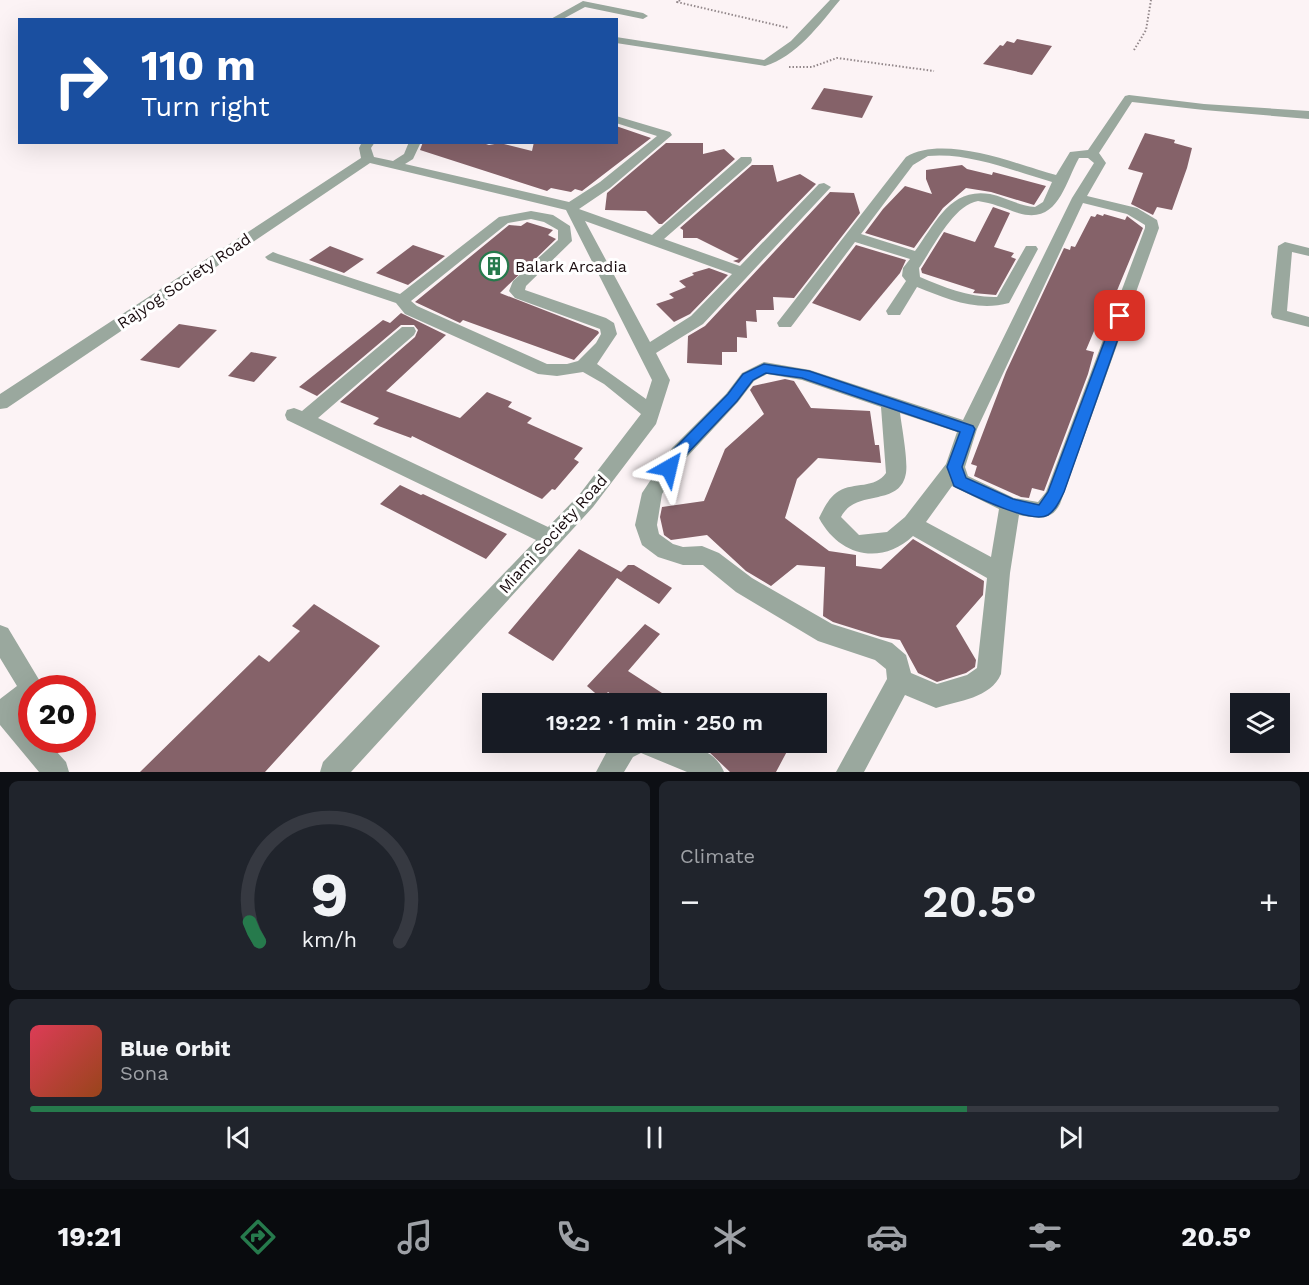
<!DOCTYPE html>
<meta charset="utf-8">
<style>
body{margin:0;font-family:"Work Sans",sans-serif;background:#20242c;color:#f1f3f6;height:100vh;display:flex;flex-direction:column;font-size:22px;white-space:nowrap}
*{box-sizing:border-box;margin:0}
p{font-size:20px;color:#9ea1a6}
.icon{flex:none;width:33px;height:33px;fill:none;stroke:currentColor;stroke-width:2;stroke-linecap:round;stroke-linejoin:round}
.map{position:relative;height:772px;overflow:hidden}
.sheet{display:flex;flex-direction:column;gap:9px;padding:9px;background:#0d0f14;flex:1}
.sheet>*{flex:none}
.top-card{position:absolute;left:18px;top:18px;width:600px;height:126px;border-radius:0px;box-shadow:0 6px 24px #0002;background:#1a4fa0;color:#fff;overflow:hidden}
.tools{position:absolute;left:1230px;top:693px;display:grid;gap:12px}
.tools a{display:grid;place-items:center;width:60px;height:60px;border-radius:0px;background:#171b24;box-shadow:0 6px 24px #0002;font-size:30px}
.speed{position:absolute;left:18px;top:675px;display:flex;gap:12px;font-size:30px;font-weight:700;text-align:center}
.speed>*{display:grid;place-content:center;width:78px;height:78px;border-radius:50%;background:#171b24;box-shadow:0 6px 24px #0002;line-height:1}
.speed .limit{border:9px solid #d22;background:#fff;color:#111}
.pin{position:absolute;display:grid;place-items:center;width:51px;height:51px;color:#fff;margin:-26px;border-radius:12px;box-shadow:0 3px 9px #0006}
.me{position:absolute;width:66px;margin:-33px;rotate:37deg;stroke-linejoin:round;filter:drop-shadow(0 0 4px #0008)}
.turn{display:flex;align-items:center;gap:21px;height:126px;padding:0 24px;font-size:27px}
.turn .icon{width:78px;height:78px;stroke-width:2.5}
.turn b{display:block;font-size:42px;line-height:51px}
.big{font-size:45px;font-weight:600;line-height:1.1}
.sheet .widget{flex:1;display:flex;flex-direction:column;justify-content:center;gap:9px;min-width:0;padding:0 21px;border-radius:9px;background:#20242c}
.sheet .dial{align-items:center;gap:0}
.dial svg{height:156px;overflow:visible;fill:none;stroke:#363941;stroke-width:7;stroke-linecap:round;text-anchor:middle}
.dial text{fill:#f1f3f6;stroke:none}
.song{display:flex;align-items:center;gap:18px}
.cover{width:72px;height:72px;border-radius:9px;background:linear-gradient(135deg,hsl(350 70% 55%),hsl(20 70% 35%))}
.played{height:6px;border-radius:3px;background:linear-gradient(90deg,#267a4c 75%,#363941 75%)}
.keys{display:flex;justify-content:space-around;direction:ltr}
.heat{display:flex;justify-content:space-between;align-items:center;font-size:33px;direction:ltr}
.sheet .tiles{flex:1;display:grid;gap:9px;grid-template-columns:1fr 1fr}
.widget:last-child{grid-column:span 2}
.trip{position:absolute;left:482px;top:693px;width:345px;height:60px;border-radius:0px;background:#171b24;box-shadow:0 6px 24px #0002;font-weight:600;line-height:60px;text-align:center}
.dock{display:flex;height:96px;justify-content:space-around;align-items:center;background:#090b0e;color:#9ea1a6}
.dock .icon{width:42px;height:42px}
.dock .on{color:#267a4c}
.dock b{font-size:27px;color:#f1f3f6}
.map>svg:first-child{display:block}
</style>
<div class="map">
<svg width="1309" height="772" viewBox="0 0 1309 772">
<rect width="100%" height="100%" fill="#fcf3f5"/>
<g fill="#856269">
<polygon points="1017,39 1052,46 1032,75 983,64 1000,45 1003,46 1007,41 1014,43"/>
<polygon points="824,88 873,96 862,118 811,109"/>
<polygon points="616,126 651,138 582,191 575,189 571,192 551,188 547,191 420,150 423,142 480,142 489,145 500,143 532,151 534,142 616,142"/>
<polygon points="1145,133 1175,140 1174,143 1192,148 1187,168 1172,210 1157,207 1153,215 1131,204 1143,173 1128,169"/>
<polygon points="666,143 703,143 703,154 724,149 735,159 662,224 659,224 646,211 605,210 607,193"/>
<polygon points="752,165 773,165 777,182 800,174 816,184 739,263 733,261 739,259 697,238 683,238 683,230 680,228"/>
<polygon points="962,165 967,169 992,175 993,172 1046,186 1034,205 991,192 966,188 943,208 914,248 865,233 883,209 905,186 932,194 926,179 926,170"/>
<polygon points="830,192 854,193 860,213 794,298 773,297 774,310 756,310 757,322 746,321 747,338 737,337 737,352 722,352 722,365 687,363 688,336 705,326"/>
<polygon points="993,207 1010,213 994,247 1014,253 1011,257 1016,259 996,295 973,293 975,290 922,273 921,269 944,232 975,242"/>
<polygon points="1097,214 1103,216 1104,214 1125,220 1127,216 1143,228 1116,293 1111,291 1086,350 1094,352 1088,374 1044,491 1032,488 1029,498 1021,497 974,476 977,466 971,464 1006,372 1064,248 1070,250 1071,246 1075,247 1091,216 1095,217"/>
<polygon points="527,222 553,230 548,235 556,239 500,293 598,331 599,333 574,360 463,320 460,323 415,302 509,225 521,226"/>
<polygon points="413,245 445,256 408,285 376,273"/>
<polygon points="856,245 906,260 900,273 860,321 812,303"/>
<polygon points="330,246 364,259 344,273 309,260"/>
<polygon points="709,268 728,275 690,314 674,322 656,304 674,298 669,294 686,287 679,281 694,275 692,273"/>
<polygon points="401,313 446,335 386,391 460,418 487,392 512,402 508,407 532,418 527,423 583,448 574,459 579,462 555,490 552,489 542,499 412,436 411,438 373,424 379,418 340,402 415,337 418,330 414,325 401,325 317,396 299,387 383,320 390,323"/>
<polygon points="179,324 217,330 179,368 140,360"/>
<polygon points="251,352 277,357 254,382 228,376"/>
<polygon points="785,379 794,381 811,408 870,411 875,445 879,445 881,463 818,458 797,479 785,518 829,551 856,555 856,566 881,569 913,539 984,581 983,595 956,626 976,660 975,667 966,673 937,682 918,673 900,640 881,637 833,622 823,616 825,567 797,565 771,586 746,571 707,535 671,540 664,535 660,517 662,507 704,501 725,449 764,414 750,390 753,386"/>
<polygon points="400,485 421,495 423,494 507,534 486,559 380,504"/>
<polygon points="579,549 621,572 628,565 634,565 672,588 659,604 617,578 553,661 508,633"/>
<polygon points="314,604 380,646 265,772 140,772 259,655 269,662 300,631 292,626"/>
<polygon points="645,624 660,634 628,671 679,704 625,704 608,692 602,699 587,686"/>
<polygon points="686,742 792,742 776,772 730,772 706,749"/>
</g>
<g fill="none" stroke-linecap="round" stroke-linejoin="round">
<g stroke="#92878a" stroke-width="2" stroke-dasharray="1.5 2" stroke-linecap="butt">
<polyline points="680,0 677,2 789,28"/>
<polyline points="1134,50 1146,30 1151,0"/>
<polyline points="789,67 812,67 837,58 934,71"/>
</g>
<g fill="#9aa89e" fill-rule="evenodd">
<path d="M830,0H840C820,24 796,57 765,66L616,43V37L764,60L791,41Z"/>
<polygon points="583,1 643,13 648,16 643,19 585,7 561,20 549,20"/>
<path d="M1129,95L1204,104L1309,111V119L1204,110L1132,102L1099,153L1106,163L1087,196L1137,208L1157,220L1159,228L1060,504C1051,522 1036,518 1019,515L1010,573L1001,674C991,698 958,701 936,708L905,695L864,772H836L887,679L886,669L875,660L818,641L736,592L703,565H683L658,557L642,545L635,525L642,493L672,448L726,394L742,373L764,362L810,370L963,420L1072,198L1094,163L1088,158H1079C1064,185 1058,225 1018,213C1004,208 992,203 978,201C953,205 933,248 919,268L920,277C943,287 968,297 994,297H997L1026,246H1036L1038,249L1009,303C977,312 947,299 917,287L900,315H888L886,311L906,281L902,276L903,268L910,259L855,242L791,327H779L777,323L906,157C944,134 1016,164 1056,175L1070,152L1088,150L1125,96ZM928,156C969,152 1013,171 1052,182L1043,202L1035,207C1019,206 1005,197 990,194C950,187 935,224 915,251L861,234L913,165ZM1083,203L1127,214L1145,225V228L1046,492L1038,502L1014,498L968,476L965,467L977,429ZM767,374L802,380L881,407L886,473C875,489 854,482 839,491C829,497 824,508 819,518C839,556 881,566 913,536L987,578L977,668L967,675L937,684L911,673L906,655L892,643L832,624L752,578L719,553L702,546L683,547L673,544L659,534L657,525L662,494L686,458L738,402L754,381ZM900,413L957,432L946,464L905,517L887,532L859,535L841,517C856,488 900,508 906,473C908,460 902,428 900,413ZM952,486L999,509L991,557L926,522Z"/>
<path d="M616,116L670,132L672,135L610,188L579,209L652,235L741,157H751L752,160L751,163L664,239L740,266L819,184L824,183L831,187L703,324L656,353L670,380L656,424L593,507L351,772H320L323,762L536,540L287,420L285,415L287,410L294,408L302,411L402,327H414L416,331L414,335L318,418L548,527L579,495L641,414L604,384L583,372L557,376L538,374L405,314L396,303L268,260L265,257L273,252L278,254L400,294L499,217L531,211L553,215L570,226L572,241L526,286L525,290L606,318L614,323L617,334L597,364L646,399L652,380L566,210L370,163L7,408L0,409V394L361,158L359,148L362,142H375L371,148L374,157L393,161L404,154L409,142H421L413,159L405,164L569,202L600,182L657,136L616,123ZM531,219L544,222L558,230V240L513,281L509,291L515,298L600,329L601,334L596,343L578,361L567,364H547L417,306L411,301L508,223ZM585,221L732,274L691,316L650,342Z"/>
<polygon points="1285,242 1309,248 1309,256 1292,252 1287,311 1309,317 1309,327 1273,318 1271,314 1278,246"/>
<polygon points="0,625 8,628 44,688 32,688 32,705 23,712 32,723 32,740 46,740 66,762 69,772 39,772 0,725 0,699 17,686 0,658"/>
<path d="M612,742C646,742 709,734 724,772H687L641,753L633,757L624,772H596Z"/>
</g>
</g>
<path fill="#1a73e8" stroke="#114b97" stroke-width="1.5" d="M1120,312L1126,316L1064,492C1060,500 1056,510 1048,515C1031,525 971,494 954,486L947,467L960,432L802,378L766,373L753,380L737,401L684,457L675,472H664L662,468L674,449L728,394L743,374L764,364L809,371L973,426L975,429L962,467L966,478L1013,499L1039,505L1048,492L1114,316Z"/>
<defs>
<g id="building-ring" transform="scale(1.5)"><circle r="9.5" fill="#fff" stroke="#267a4c" stroke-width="1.5"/><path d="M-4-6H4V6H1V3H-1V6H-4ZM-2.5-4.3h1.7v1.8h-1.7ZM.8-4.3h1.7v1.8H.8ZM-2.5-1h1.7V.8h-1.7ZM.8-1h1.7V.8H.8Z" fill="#267a4c"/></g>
</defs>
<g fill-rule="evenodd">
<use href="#building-ring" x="494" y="266"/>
</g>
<g text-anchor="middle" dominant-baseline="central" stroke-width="6" stroke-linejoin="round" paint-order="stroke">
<g font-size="16" fill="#1a0d10" stroke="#fff" text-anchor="start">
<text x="515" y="266">Balark Arcadia</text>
</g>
<g font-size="16" fill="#1a0d10" stroke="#fff">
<text transform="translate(184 281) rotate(-34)">Rajyog Society Road</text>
<text transform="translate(553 534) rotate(-48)">Miami Society Road</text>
</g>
</g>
</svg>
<div class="tools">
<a><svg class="icon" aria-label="layers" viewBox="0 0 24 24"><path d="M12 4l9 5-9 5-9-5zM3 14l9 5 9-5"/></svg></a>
</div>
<div class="speed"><div class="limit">20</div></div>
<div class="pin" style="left:1120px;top:316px;background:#d93025"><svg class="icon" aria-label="arrive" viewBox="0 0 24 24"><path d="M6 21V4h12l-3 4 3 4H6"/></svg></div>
<svg class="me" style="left:669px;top:468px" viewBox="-20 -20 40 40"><path d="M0-17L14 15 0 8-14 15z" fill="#1a73e8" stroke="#fff" stroke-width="4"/></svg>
<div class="trip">19:22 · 1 min · 250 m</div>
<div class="top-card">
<div class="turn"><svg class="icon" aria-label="right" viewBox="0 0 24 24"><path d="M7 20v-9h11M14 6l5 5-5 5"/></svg><div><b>110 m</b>Turn right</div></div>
</div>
</div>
<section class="sheet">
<div class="tiles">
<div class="widget dial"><svg viewBox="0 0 100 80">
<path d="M14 69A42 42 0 1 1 86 69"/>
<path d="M14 69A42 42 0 0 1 9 59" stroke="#267a4c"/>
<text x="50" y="56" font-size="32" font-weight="700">9</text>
<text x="50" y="72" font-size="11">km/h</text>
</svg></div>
<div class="widget"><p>Climate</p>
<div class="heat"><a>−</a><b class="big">20.5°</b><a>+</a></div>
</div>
<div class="widget">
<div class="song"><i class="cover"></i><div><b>Blue Orbit</b><p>Sona</p></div></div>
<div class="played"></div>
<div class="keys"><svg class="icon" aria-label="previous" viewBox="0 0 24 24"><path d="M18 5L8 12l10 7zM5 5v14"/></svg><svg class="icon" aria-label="pause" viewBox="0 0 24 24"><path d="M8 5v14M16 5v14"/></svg><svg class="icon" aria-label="next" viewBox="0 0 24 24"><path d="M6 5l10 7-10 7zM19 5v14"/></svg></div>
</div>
</div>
</section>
<nav class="dock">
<b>19:21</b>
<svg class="icon on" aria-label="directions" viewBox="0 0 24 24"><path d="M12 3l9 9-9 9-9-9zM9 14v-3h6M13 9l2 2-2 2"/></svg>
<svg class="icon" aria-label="music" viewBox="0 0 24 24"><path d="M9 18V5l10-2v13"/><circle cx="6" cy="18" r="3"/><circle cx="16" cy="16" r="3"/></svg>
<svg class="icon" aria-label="phone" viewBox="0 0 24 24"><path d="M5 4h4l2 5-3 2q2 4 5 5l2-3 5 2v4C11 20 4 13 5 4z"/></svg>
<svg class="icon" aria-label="climate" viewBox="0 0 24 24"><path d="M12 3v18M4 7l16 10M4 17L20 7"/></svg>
<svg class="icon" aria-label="car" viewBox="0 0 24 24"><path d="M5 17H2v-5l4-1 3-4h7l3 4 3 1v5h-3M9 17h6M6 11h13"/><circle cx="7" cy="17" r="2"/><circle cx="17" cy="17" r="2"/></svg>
<svg class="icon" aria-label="filters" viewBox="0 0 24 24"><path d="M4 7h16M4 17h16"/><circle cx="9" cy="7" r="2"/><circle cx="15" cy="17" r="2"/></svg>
<b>20.5°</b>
</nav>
